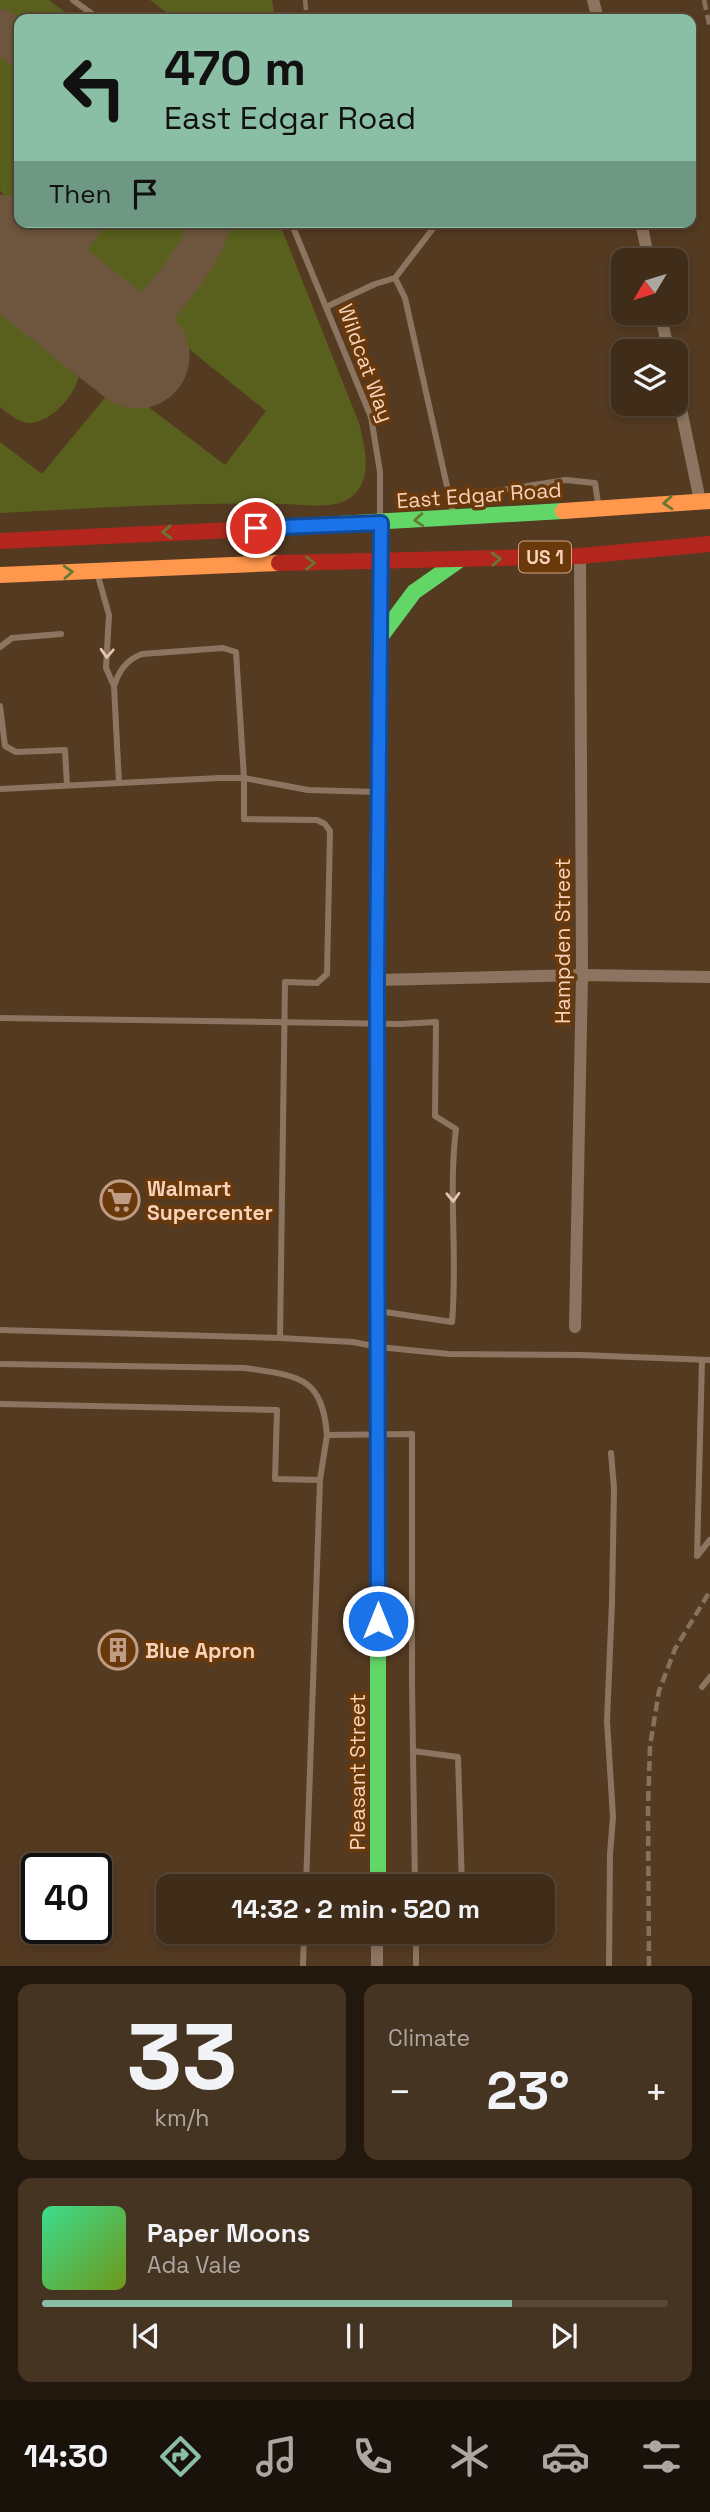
<!DOCTYPE html>
<meta charset="utf-8">
<style>
body{margin:0;font-family:"Space Grotesk",sans-serif;background:#463422;color:#f1f3f6;height:100vh;display:flex;flex-direction:column;font-size:26px;white-space:nowrap}
*{box-sizing:border-box;margin:0}
p{font-size:23px;color:#ada7a2}
.icon{flex:none;width:38px;height:38px;fill:none;stroke:currentColor;stroke-width:2;stroke-linecap:round;stroke-linejoin:round}
.map{position:relative;height:1966px;overflow:hidden}
.details{display:flex;flex-direction:column;gap:18px;padding:18px;background:#23180e;flex:1}
.details>*{flex:none}
.top-card{position:absolute;left:14px;top:14px;width:682px;height:214px;border-radius:14px;box-shadow:0 4px 10px #0003,0 0 0 2px #584838;background:#8abfa5;color:#111;overflow:hidden}
.needle{width:46px;rotate:232deg}
.buttons{position:absolute;left:611px;top:248px;display:grid;gap:14px}
.buttons a{display:grid;place-items:center;width:77px;height:77px;border-radius:14px;background:#3f2c19;box-shadow:0 4px 10px #0003,0 0 0 2px #584838;font-size:35px}
.speed{position:absolute;left:21px;top:1853px;display:flex;gap:14px;font-size:35px;font-weight:700;text-align:center}
.speed>*{display:grid;place-content:center;width:91px;height:91px;border-radius:50%;background:#3f2c19;box-shadow:0 4px 10px #0003,0 0 0 2px #584838;line-height:1}
.speed .limit{border:4px solid #111;border-radius:10px;background:#fff;color:#111}
.pin{position:absolute;display:grid;place-items:center;width:60px;height:60px;color:#fff;margin:-30px;border:4px solid #fff;border-radius:50%;box-shadow:0 2px 7px #0007}
.me{position:absolute;width:77px;margin:-38px;rotate:0deg;stroke-linejoin:round;filter:drop-shadow(0 0 5px #0008)}
.turn{display:flex;align-items:center;gap:24px;height:147px;padding:0 35px;font-size:32px}
.turn .icon{width:91px;height:91px;stroke-width:2.5}
.turn b{display:block;font-size:49px;line-height:60px}
.then{display:flex;align-items:center;height:66px;padding:0 35px;background:#0003;gap:14px;font-size:26px}
.big{font-size:52px;font-weight:800;line-height:1.1}
.details .widget{flex:1;display:flex;flex-direction:column;justify-content:center;gap:10px;min-width:0;padding:0 24px;border-radius:14px;background:#463422}
.details .dial{align-items:center;gap:0}
.dial b{font-size:91px;line-height:1}
.song{display:flex;align-items:center;gap:21px}
.cover{width:84px;height:84px;border-radius:10px;background:linear-gradient(135deg,hsl(150 70% 55%),hsl(80 70% 35%))}
.played{height:7px;border-radius:4px;background:linear-gradient(90deg,#8abfa5 75%,#584838 75%)}
.keys{display:flex;justify-content:space-around;direction:ltr}
.heat{display:flex;justify-content:space-between;align-items:center;font-size:38px;direction:ltr}
.details .tiles{flex:1;display:grid;gap:18px;grid-template-columns:1fr 1fr}
.widget:last-child{grid-column:span 2}
.trip{position:absolute;left:156px;top:1874px;width:399px;height:70px;border-radius:14px;background:#3f2c19;box-shadow:0 4px 10px #0003,0 0 0 2px #584838;font-weight:800;line-height:70px;text-align:center}
.tabs{display:flex;height:112px;justify-content:space-around;align-items:center;background:#19120a;color:#ada7a2}
.tabs .icon{width:49px;height:49px}
.tabs .on{color:#8abfa5}
.tabs b{font-size:32px;color:#f1f3f6}
.map>svg:first-child{display:block}
</style>
<div class="map">
<svg width="710" height="1966" viewBox="0 0 710 1966">
<rect width="100%" height="100%" fill="#543a21"/>
<g fill="#59601d">
<polygon points="0,0 49,0 74,19 19,19 19,30 0,15"/>
<polygon points="150,0 272,0 275,19 175,19"/>
<polygon points="0,47 19,62 19,206 0,191"/>
<path d="M99,222H196C193,249 165,273 149,294L140,298L80,253L79,248Z"/>
<path d="M223,222H279L359,423C365,447 374,481 350,498C333,510 302,504 282,504C188,502 94,508 0,513V442L42,474L117,383L225,465L266,411L173,336L168,319L170,310C190,284 221,257 223,222Z"/>
<path d="M0,302L64,351L79,367C82,389 53,422 30,423C19,423 9,414 0,407Z"/>
</g>
<g fill="none" stroke-linecap="round" stroke-linejoin="round">
<g stroke="#6e563e" stroke-width="42">
<polyline points="0,30 19,45"/>
<polyline points="40,277 82,222"/>
<path d="M125,346C148,316 204,257 210,222"/>
</g>
<polyline stroke="#6e563e" stroke-width="105" points="0,247 137,356"/>
<g stroke="#8c7560" stroke-width="6">
<polyline points="73,0 99,19"/>
<polyline points="291,222 371,417 380,472 380,517"/>
<polyline points="395,278 405,298 453,513"/>
<polyline points="326,307 375,284 395,278 438,222"/>
<polyline points="450,494 496,491 566,480 595,483 598,503"/>
<polyline points="98,576 109,615 106,668 114,686 119,783"/>
<polyline points="0,647 12,638 61,634"/>
<path d="M114,686C119,671 126,660 142,654L223,648L236,652L244,778V819L317,820L325,824L330,831L327,974L317,983L285,982L280,1338L353,1342L378,1347L449,1354L580,1355L710,1360"/>
<polyline points="0,706 5,746 16,752 65,750 67,785"/>
<polyline points="0,789 219,778 244,778 308,790 378,792"/>
<path d="M0,1018L400,1024L436,1022L435,1116L456,1129C448,1193 458,1257 452,1322L378,1311"/>
<polyline points="0,1330 280,1338"/>
<polyline points="702,1360 697,1556 710,1540"/>
<path d="M0,1364L245,1368C297,1376 322,1375 327,1435"/>
<polyline points="0,1404 277,1410 275,1479 320,1480 306,1886"/>
<polyline points="320,1480 327,1435 412,1434 412,1684 415,1886"/>
<polyline points="702,1687 710,1677"/>
<polyline points="413,1751 458,1757 462,1886"/>
<polyline points="416,1932 416,1966"/>
<polyline points="303,1966 304,1932"/>
<polyline points="609,1966 610,1854 613,1817 607,1721 612,1602 614,1488 611,1453"/>
</g>
<g stroke="#8c7560" stroke-width="12">
<polyline points="593,0 598,19"/>
<polyline points="641,222 649,261"/>
<polyline points="660,313 669,352"/>
<polyline points="676,385 700,501"/>
<polyline points="377,980 582,975 710,977"/>
<polyline points="575,1327 582,975 580,556"/>
<polyline points="377,1966 377,1932"/>
</g>
<g stroke="#63d668" stroke-width="16">
<polyline points="233,530 563,511"/>
<polyline points="379,639 414,592 458,561"/>
<polyline points="377,1053 381,523"/>
<polyline points="378,1479 378,1886"/>
</g>
<g stroke="#ff974d" stroke-width="16">
<polyline points="563,511 710,501"/>
<polyline points="0,575 279,563"/>
<polyline points="377,1053 378,1479"/>
</g>
<g stroke="#b3261e" stroke-width="16">
<polyline points="0,541 233,530"/>
<polyline points="279,563 580,556 710,544"/>
</g>
<g stroke="#87715c" stroke-width="4.5" stroke-dasharray="10 5" stroke-linecap="butt">
<polyline points="305,0 307,19"/>
<polyline points="704,0 710,28"/>
<polyline points="649,1966 648,1807 650,1746 659,1691 675,1649 710,1591"/>
</g>
</g>
<defs><path id="oneway-chevron" d="M-2-3.5L2.5 0L-2 3.5" fill="none" stroke-width="1.6" stroke-linecap="round" stroke-linejoin="round" transform="scale(1.75)"/></defs>
<g stroke="#677831">
<use href="#oneway-chevron" transform="translate(668 503) rotate(176)"/>
<use href="#oneway-chevron" transform="translate(419 520) rotate(176)"/>
<use href="#oneway-chevron" transform="translate(167 532) rotate(177)"/>
<use href="#oneway-chevron" transform="translate(496 559) rotate(-2)"/>
<use href="#oneway-chevron" transform="translate(310 563)"/>
<use href="#oneway-chevron" transform="translate(68 572) rotate(-3)"/>
</g>
<g stroke="#e8c5ac">
<use href="#oneway-chevron" transform="translate(107 653) rotate(93)"/>
<use href="#oneway-chevron" transform="translate(453 1197) rotate(88)"/>
</g>
<g fill="none" stroke-linecap="round" stroke-linejoin="round">
<g stroke="#114b97" stroke-width="18">
<polyline id="route" points="256,528 381,523 377,980 378,1621"/>
</g>
<use href="#route" stroke="#1a73e8" stroke-width="12"/>
</g>
<defs>
<g id="supermarket-ring" transform="scale(2.0125)"><circle r="9.5" fill="#69390c" stroke="#bf9d84" stroke-width="1.5"/><path d="M-6-5.5h2.5l.6 2H6L4.5 2H-2.5L-4.4-4H-6ZM-1.5 3.2a1.3 1.3 0 1 0 .1 0ZM3 3.2a1.3 1.3 0 1 0 .1 0Z" fill="#bf9d84"/></g>
<g id="building-ring" transform="scale(2.0125)"><circle r="9.5" fill="#69390c" stroke="#bf9d84" stroke-width="1.5"/><path d="M-4-6H4V6H1V3H-1V6H-4ZM-2.5-4.3h1.7v1.8h-1.7ZM.8-4.3h1.7v1.8H.8ZM-2.5-1h1.7V.8h-1.7ZM.8-1h1.7V.8H.8Z" fill="#bf9d84"/></g>
</defs>
<g fill-rule="evenodd">
<use href="#supermarket-ring" x="120" y="1200"/>
<use href="#building-ring" x="118" y="1650"/>
</g>
<g text-anchor="middle" dominant-baseline="central" stroke-width="7" stroke-linejoin="round" paint-order="stroke">
<rect fill="#69390c" stroke="#cda585" stroke-width="2" x="519" y="541.5" width="52" height="31" rx="5"/>
<g font-size="19" font-weight="bold" fill="#f8d3b9">
<text x="545" y="557">US 1</text>
</g>
<g font-size="21" fill="#f8d3b9" stroke="#69390c">
<text transform="translate(366 363) rotate(70)">Wildcat Way</text>
<text transform="translate(479 495) rotate(-4)">East Edgar Road</text>
<text transform="translate(562 941) rotate(-90)">Hampden Street</text>
<text transform="translate(357 1772) rotate(-90)">Pleasant Street</text>
</g>
<g font-size="21" font-weight="bold" fill="#f8d3b9" stroke="#69390c" text-anchor="start">
<text x="147" y="1188">Walmart<tspan x="147" dy="24">Supercenter</tspan></text>
<text x="145" y="1650">Blue Apron</text>
</g>
</g>
</svg>
<div class="buttons">
<a><svg class="needle" viewBox="-14 -14 28 28"><path d="M0-13l5 13h-10z" fill="#e53935"/><path d="M0 13l5-13h-10z" fill="#ada7a2"/></svg></a>
<a><svg class="icon" aria-label="layers" viewBox="0 0 24 24"><path d="M12 4l9 5-9 5-9-5zM3 14l9 5 9-5"/></svg></a>
</div>
<div class="speed"><div class="limit">40</div></div>
<div class="pin" style="left:256px;top:528px;background:#d93025"><svg class="icon" aria-label="arrive" viewBox="0 0 24 24"><path d="M6 21V4h12l-3 4 3 4H6"/></svg></div>
<svg class="me" style="left:378px;top:1621px" viewBox="-20 -20 40 40"><circle r="17" fill="#1a73e8" stroke="#fff" stroke-width="3"/><path d="M0-11L8 9 0 5-8 9z" fill="#fff"/></svg>
<div class="trip">14:32 · 2 min · 520 m</div>
<div class="top-card">
<div class="turn"><svg class="icon" aria-label="left" viewBox="0 0 24 24"><path d="M17 20v-9H6M10 6l-5 5 5 5"/></svg><div><b>470 m</b>East Edgar Road</div></div>
<div class="then">Then<svg class="icon" aria-label="arrive" viewBox="0 0 24 24"><path d="M6 21V4h12l-3 4 3 4H6"/></svg></div>
</div>
</div>
<section class="details">
<div class="tiles">
<div class="widget dial"><b>33</b><p>km/h</p></div>
<div class="widget"><p>Climate</p>
<div class="heat"><a>−</a><b class="big">23°</b><a>+</a></div>
</div>
<div class="widget">
<div class="song"><i class="cover"></i><div><b>Paper Moons</b><p>Ada Vale</p></div></div>
<div class="played"></div>
<div class="keys"><svg class="icon" aria-label="previous" viewBox="0 0 24 24"><path d="M18 5L8 12l10 7zM5 5v14"/></svg><svg class="icon" aria-label="pause" viewBox="0 0 24 24"><path d="M8 5v14M16 5v14"/></svg><svg class="icon" aria-label="next" viewBox="0 0 24 24"><path d="M6 5l10 7-10 7zM19 5v14"/></svg></div>
</div>
</div>
</section>
<nav class="tabs">
<b>14:30</b>
<svg class="icon on" aria-label="directions" viewBox="0 0 24 24"><path d="M12 3l9 9-9 9-9-9zM9 14v-3h6M13 9l2 2-2 2"/></svg>
<svg class="icon" aria-label="music" viewBox="0 0 24 24"><path d="M9 18V5l10-2v13"/><circle cx="6" cy="18" r="3"/><circle cx="16" cy="16" r="3"/></svg>
<svg class="icon" aria-label="phone" viewBox="0 0 24 24"><path d="M5 4h4l2 5-3 2q2 4 5 5l2-3 5 2v4C11 20 4 13 5 4z"/></svg>
<svg class="icon" aria-label="climate" viewBox="0 0 24 24"><path d="M12 3v18M4 7l16 10M4 17L20 7"/></svg>
<svg class="icon" aria-label="car" viewBox="0 0 24 24"><path d="M5 17H2v-5l4-1 3-4h7l3 4 3 1v5h-3M9 17h6M6 11h13"/><circle cx="7" cy="17" r="2"/><circle cx="17" cy="17" r="2"/></svg>
<svg class="icon" aria-label="filters" viewBox="0 0 24 24"><path d="M4 7h16M4 17h16"/><circle cx="9" cy="7" r="2"/><circle cx="15" cy="17" r="2"/></svg>
</nav>
